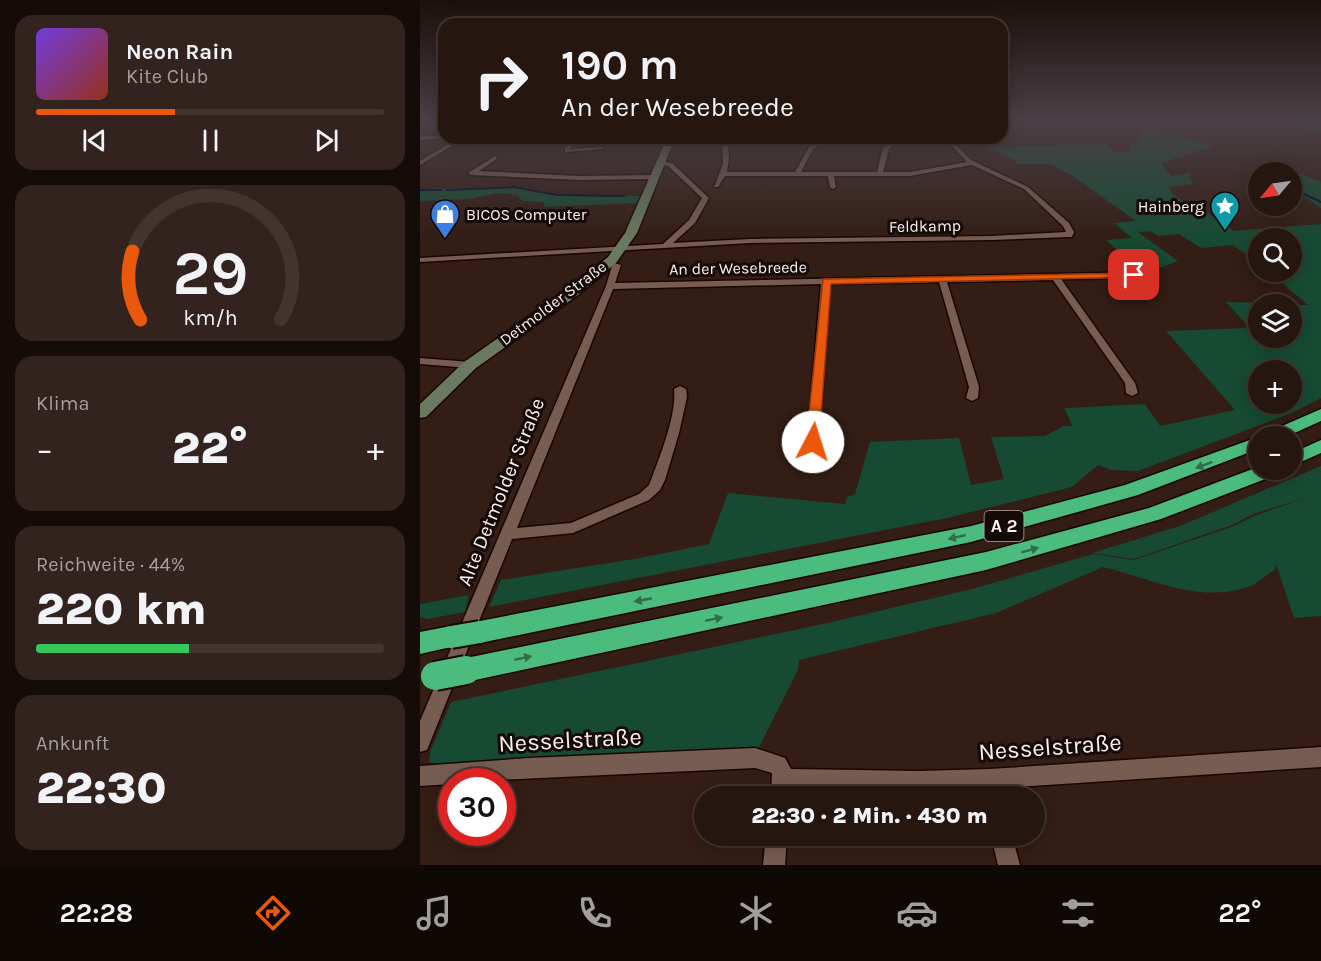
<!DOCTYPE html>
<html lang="de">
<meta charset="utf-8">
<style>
body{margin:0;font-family:Karla,sans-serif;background:#32231e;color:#f1f3f6;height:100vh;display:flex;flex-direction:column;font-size:22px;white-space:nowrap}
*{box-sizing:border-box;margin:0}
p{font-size:20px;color:#a49f9f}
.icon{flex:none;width:33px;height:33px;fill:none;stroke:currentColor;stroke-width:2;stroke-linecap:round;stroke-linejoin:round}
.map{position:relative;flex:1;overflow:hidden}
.sheet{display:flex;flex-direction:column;gap:15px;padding:15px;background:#150c09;width:420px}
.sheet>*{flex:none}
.guide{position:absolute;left:18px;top:18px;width:570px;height:126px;border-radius:18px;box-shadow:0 3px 15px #0003,0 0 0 2px #423530;background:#261610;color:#f1f3f6;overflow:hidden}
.needle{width:39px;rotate:241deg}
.fabs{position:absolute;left:828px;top:162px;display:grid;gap:12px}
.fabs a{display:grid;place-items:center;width:54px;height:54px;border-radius:50%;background:#261610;box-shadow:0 3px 15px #0003,0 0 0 2px #423530;font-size:30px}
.speed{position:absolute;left:18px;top:768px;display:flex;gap:12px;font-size:30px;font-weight:700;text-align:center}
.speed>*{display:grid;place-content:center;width:78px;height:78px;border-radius:50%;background:#261610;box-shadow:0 3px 15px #0003,0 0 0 2px #423530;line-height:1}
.speed .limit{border:9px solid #d22;background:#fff;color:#111}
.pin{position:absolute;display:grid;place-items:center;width:51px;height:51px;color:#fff;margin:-26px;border-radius:12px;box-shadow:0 3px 9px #0006}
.me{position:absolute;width:66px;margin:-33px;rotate:5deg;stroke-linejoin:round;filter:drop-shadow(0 0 4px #0008)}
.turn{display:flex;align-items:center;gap:21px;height:126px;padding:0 24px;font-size:27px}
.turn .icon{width:78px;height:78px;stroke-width:2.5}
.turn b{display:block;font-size:42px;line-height:51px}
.big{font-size:45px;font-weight:800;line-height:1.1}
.sheet .tile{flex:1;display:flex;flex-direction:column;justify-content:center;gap:9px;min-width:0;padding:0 21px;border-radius:18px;background:#32231e}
.sheet .dial{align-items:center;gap:0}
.dial svg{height:156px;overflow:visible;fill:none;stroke:#423530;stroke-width:7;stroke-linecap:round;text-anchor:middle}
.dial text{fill:#f1f3f6;stroke:none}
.song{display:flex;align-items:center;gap:18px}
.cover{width:72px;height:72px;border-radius:9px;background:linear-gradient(135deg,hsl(260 70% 55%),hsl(10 70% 35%))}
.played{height:6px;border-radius:3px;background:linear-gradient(90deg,#ea580c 40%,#423530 40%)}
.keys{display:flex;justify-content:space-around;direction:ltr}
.heat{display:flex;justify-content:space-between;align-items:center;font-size:33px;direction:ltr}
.charge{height:9px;border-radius:4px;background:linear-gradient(90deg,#34c759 44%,#423530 0)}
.trip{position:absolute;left:274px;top:786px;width:351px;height:60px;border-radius:30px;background:#261610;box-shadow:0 3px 15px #0003,0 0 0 2px #423530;font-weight:800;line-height:60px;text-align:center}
.tab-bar{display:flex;height:96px;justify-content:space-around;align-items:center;background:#0f0906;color:#a49f9f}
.tab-bar .icon{width:42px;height:42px}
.tab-bar .selected{color:#ea580c}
.tab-bar b{font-size:27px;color:#f1f3f6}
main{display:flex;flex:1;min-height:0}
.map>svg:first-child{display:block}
</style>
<main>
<section class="sheet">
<div class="tile">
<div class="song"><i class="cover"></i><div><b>Neon Rain</b><p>Kite Club</p></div></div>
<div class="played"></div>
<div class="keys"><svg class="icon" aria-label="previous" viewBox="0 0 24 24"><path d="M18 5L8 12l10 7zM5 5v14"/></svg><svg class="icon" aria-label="pause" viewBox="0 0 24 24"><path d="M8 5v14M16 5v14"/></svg><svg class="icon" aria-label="next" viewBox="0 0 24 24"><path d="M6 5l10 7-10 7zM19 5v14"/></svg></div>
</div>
<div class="tile dial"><svg viewBox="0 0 100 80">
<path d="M14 69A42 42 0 1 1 86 69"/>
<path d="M14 69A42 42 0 0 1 10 34" stroke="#ea580c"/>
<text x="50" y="56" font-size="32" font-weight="700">29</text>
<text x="50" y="72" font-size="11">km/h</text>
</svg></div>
<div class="tile"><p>Klima</p>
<div class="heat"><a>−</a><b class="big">22°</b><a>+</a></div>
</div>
<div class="tile"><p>Reichweite · 44%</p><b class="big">220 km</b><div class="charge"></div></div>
<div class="tile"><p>Ankunft</p><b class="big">22:30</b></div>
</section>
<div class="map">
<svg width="901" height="865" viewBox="0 0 901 865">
<rect width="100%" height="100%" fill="#331d15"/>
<g fill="#174a33" fill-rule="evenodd">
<polygon points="848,119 901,119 901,133"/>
<path d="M730,128L794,146L741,163L751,176L772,173L769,176L773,184L748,187L753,194L769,206L782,209L814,231L901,224V398L872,413L718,471L692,470L678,465L652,487L527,518L69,607L81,580L220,558L289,544L308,493L425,504L427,497L435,494L450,442L539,438L551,485L584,479L571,437L625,436L643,426H653L644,408L725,404L740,426L815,410L746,331L830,328L806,302L856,303L857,304H838V338H872V305H888L849,272H872V238H838V264L813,245L781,248L759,234L738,236L730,231L718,232L758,261L737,269L720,271L686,240L712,238L694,223L716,221L651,175L631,164H598L594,159L564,147L686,144L694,152L711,151L710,145L716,142L722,130ZM838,370H872V404H838Z"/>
<polygon points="859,165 901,182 901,208 872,188 872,172 851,172 842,167"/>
<polygon points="93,187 138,196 220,196 216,203 125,207 123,202 103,201 96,195 78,193 49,199 0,201 0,189"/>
<path d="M901,466V616L874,618L856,564L855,570C846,575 837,584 828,587C778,604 730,578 683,567L576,613L379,660L378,670L338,749L129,757L16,764L9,762L10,752L31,702L408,623L552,589L673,554L714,560L814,526L834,516L888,497L833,514L812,525L714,559L672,553L760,526Z"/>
<polygon points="49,595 45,612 8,619 0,617 0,604"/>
</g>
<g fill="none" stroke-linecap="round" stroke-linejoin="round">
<polyline stroke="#011022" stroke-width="1.5" points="856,172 854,168 857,166"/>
<g stroke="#011022" stroke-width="2">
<polyline points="872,182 878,191 901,202"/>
<polyline points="0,190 21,190"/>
<polyline points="27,190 93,187 138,195 204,196"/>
</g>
<g stroke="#1a0602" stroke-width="3">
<g id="street">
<polygon points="0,136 24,136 27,138 0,140"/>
<polygon points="38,138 45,138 0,165 0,161"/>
<polygon points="155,138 161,138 150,149 182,147 185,149 145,152 145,148"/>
<polygon points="302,138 308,138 309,158 307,172 375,172 389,147 397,143 400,145 393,149 381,172 457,172 463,148 472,142 475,144 469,149 463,172 490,172 547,162 524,138 530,138 551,160 608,187 649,223 654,232 652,237 649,237 572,240 330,243 0,262 0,258 243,244 269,220 282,198 248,166 238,164 240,161 252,163 289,198 275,223 253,243 330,239 572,236 646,232 643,226 604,189 552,165 490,176 414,176 416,187 413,189 410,187 408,176 305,176 298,187 294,187 303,164"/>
<polygon points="75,156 77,159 59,171 159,176 234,175 237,177 234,179 159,180 51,175 48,173"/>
<path d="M186,261L201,265L195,283L733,272L737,275L733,278L641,279L715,383L718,393L712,396L706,393L705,383L633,280L527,282L559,387L558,398L552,401L546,398L549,387L519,282L410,284L399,442L391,460L387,461L381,457L387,442L401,284L193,289L97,528L151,523L219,494L229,485L231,480C240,456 257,414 254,389L260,386L266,389L267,397L259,433L245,480L240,490L229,500L153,533L92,539L7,750L0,752V721L186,286L192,266L186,265Z"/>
<polygon points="0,358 50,362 55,365 50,368 0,364"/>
<polygon points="901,747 901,767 582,788 584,796 564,796 562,789 500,791 371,789 371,796 351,796 352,773 335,768 32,782 32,784 0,786 0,766 109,758 335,748 365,758 371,769 500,771 570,769"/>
<polygon points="346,836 367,836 365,865 343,865"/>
<polygon points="571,836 592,836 600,865 578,865"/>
</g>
</g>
<g stroke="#1a0602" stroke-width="3">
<polygon id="secondary" points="247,138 255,138 217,233 196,263 158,295 56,368 6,417 0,418 0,404 44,362 148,289 188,257 205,233"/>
</g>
<g stroke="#1a0602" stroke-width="3">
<g id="highway">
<polygon points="901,409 901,421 868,436 845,436 848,432"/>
<polygon points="838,437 838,449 718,495 551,542 60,643 51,640 48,632 51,624 60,621 551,526 705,485"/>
<polygon points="901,440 901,453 872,466 872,453"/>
<polygon points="838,467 838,470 859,470 856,475 741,519 566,570 46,682 37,678 33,670 37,662 46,658 566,552 729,508"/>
<polygon points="31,626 40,629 43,637 40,645 0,654 0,632"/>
</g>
</g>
<use href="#street" fill="#775c52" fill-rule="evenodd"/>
<use href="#secondary" fill="#6a795f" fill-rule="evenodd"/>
<use href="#highway" fill="#4bbc7d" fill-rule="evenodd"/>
<g stroke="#1a0602" stroke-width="26" stroke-linecap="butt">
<polyline id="highway-bridge-far1" points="31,637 60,632"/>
</g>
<g stroke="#1a0602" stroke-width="32" stroke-linecap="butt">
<polyline id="highway-bridge" points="15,676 46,670"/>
</g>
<use href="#highway-bridge-far1" stroke="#4bbc7d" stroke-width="22"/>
<use href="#highway-bridge" stroke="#4bbc7d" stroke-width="28"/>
</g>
<defs><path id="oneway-solid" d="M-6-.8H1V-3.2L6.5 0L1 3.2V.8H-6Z" transform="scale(1.5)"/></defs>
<g fill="#326c48">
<use href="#oneway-solid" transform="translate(784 465) rotate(159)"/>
<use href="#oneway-solid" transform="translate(537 537) rotate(167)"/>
<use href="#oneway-solid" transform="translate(610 550) rotate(-15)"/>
<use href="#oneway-solid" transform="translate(223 600) rotate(169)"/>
<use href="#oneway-solid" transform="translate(294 619) rotate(-12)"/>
<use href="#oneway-solid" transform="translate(103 658) rotate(-12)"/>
</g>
<linearGradient id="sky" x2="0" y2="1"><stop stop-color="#1c100c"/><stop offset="0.5" stop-color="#4a4046"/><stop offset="1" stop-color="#4a4046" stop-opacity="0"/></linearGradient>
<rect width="901" height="240" fill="url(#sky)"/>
<polygon fill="#ea580c" stroke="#983908" stroke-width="1.5" points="714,273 718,275 717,277 411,284 399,442 393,446 386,442 403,279"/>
<defs>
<g id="sight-pin" transform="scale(1.5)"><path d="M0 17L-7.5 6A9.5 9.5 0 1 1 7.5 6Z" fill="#0f9aa8" stroke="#140a07"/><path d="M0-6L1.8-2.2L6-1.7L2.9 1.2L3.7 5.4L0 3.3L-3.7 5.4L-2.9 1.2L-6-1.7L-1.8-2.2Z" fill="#fff"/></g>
<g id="shop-pin" transform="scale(1.5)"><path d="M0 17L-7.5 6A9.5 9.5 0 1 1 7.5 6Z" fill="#3f7fe0" stroke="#140a07"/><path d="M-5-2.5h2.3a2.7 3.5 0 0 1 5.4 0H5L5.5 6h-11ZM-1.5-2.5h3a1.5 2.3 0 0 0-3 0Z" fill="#fff"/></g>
</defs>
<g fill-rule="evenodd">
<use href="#sight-pin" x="805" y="206"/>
<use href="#shop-pin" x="25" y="214"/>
</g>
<g text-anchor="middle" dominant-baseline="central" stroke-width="6" stroke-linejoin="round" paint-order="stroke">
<g font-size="16" fill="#fef1ec" stroke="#140a07" text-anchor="end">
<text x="784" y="206">Hainberg</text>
<text x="46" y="214" text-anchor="start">BICOS Computer</text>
</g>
<g font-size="16" fill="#fef1ec" stroke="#140a07">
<text transform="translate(505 226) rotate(-1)">Feldkamp</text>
<text transform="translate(318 268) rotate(-1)">An der Wesebreede</text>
<text transform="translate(133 303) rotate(-37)">Detmolder Straße</text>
</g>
<rect fill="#140a07" stroke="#b8aca7" stroke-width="1.5" x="564.5" y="511" width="39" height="30" rx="4.5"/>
<g font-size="18" font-weight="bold" fill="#fef1ec">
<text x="584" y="526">A 2</text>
</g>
<g font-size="20" fill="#fef1ec" stroke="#140a07">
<text transform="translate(81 492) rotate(-68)">Alte Detmolder Straße</text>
</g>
<g font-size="24" fill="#fef1ec" stroke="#140a07">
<text transform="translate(150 740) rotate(-3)">Nesselstraße</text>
<text transform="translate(630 747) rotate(-4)">Nesselstraße</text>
</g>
</g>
</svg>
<div class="fabs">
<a><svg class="needle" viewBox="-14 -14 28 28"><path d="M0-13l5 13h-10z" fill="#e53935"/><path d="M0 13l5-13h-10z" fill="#a49f9f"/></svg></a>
<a><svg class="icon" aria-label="search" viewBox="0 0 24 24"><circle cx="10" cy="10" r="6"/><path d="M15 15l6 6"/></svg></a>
<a><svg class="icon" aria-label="layers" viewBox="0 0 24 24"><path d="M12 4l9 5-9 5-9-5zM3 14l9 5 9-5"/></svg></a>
<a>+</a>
<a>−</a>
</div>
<div class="speed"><div class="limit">30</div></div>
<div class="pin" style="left:714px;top:275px;background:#d93025"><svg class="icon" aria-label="arrive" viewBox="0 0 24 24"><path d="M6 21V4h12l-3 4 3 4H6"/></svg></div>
<svg class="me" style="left:393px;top:442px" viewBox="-20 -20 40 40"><circle r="19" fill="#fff"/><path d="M0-13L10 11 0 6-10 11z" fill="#ea580c"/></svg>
<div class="trip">22:30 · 2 Min. · 430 m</div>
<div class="guide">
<div class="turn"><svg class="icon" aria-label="right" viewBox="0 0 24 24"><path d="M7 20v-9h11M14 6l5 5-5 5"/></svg><div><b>190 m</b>An der Wesebreede</div></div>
</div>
</div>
</main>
<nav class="tab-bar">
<b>22:28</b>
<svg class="icon selected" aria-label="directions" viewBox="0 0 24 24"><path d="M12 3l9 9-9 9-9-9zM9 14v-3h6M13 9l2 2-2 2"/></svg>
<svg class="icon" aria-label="music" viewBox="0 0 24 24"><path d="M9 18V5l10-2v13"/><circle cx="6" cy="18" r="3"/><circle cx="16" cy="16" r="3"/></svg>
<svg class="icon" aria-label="phone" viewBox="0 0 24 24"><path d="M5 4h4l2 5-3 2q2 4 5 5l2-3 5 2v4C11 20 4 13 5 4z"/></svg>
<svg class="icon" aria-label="climate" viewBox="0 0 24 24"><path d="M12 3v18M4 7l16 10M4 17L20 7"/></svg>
<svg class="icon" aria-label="car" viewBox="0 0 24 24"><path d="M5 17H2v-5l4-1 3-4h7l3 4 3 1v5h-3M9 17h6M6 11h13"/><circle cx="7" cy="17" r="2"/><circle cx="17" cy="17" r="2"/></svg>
<svg class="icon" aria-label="filters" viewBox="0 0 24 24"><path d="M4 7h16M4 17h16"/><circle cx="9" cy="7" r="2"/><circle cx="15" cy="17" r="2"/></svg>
<b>22°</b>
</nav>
